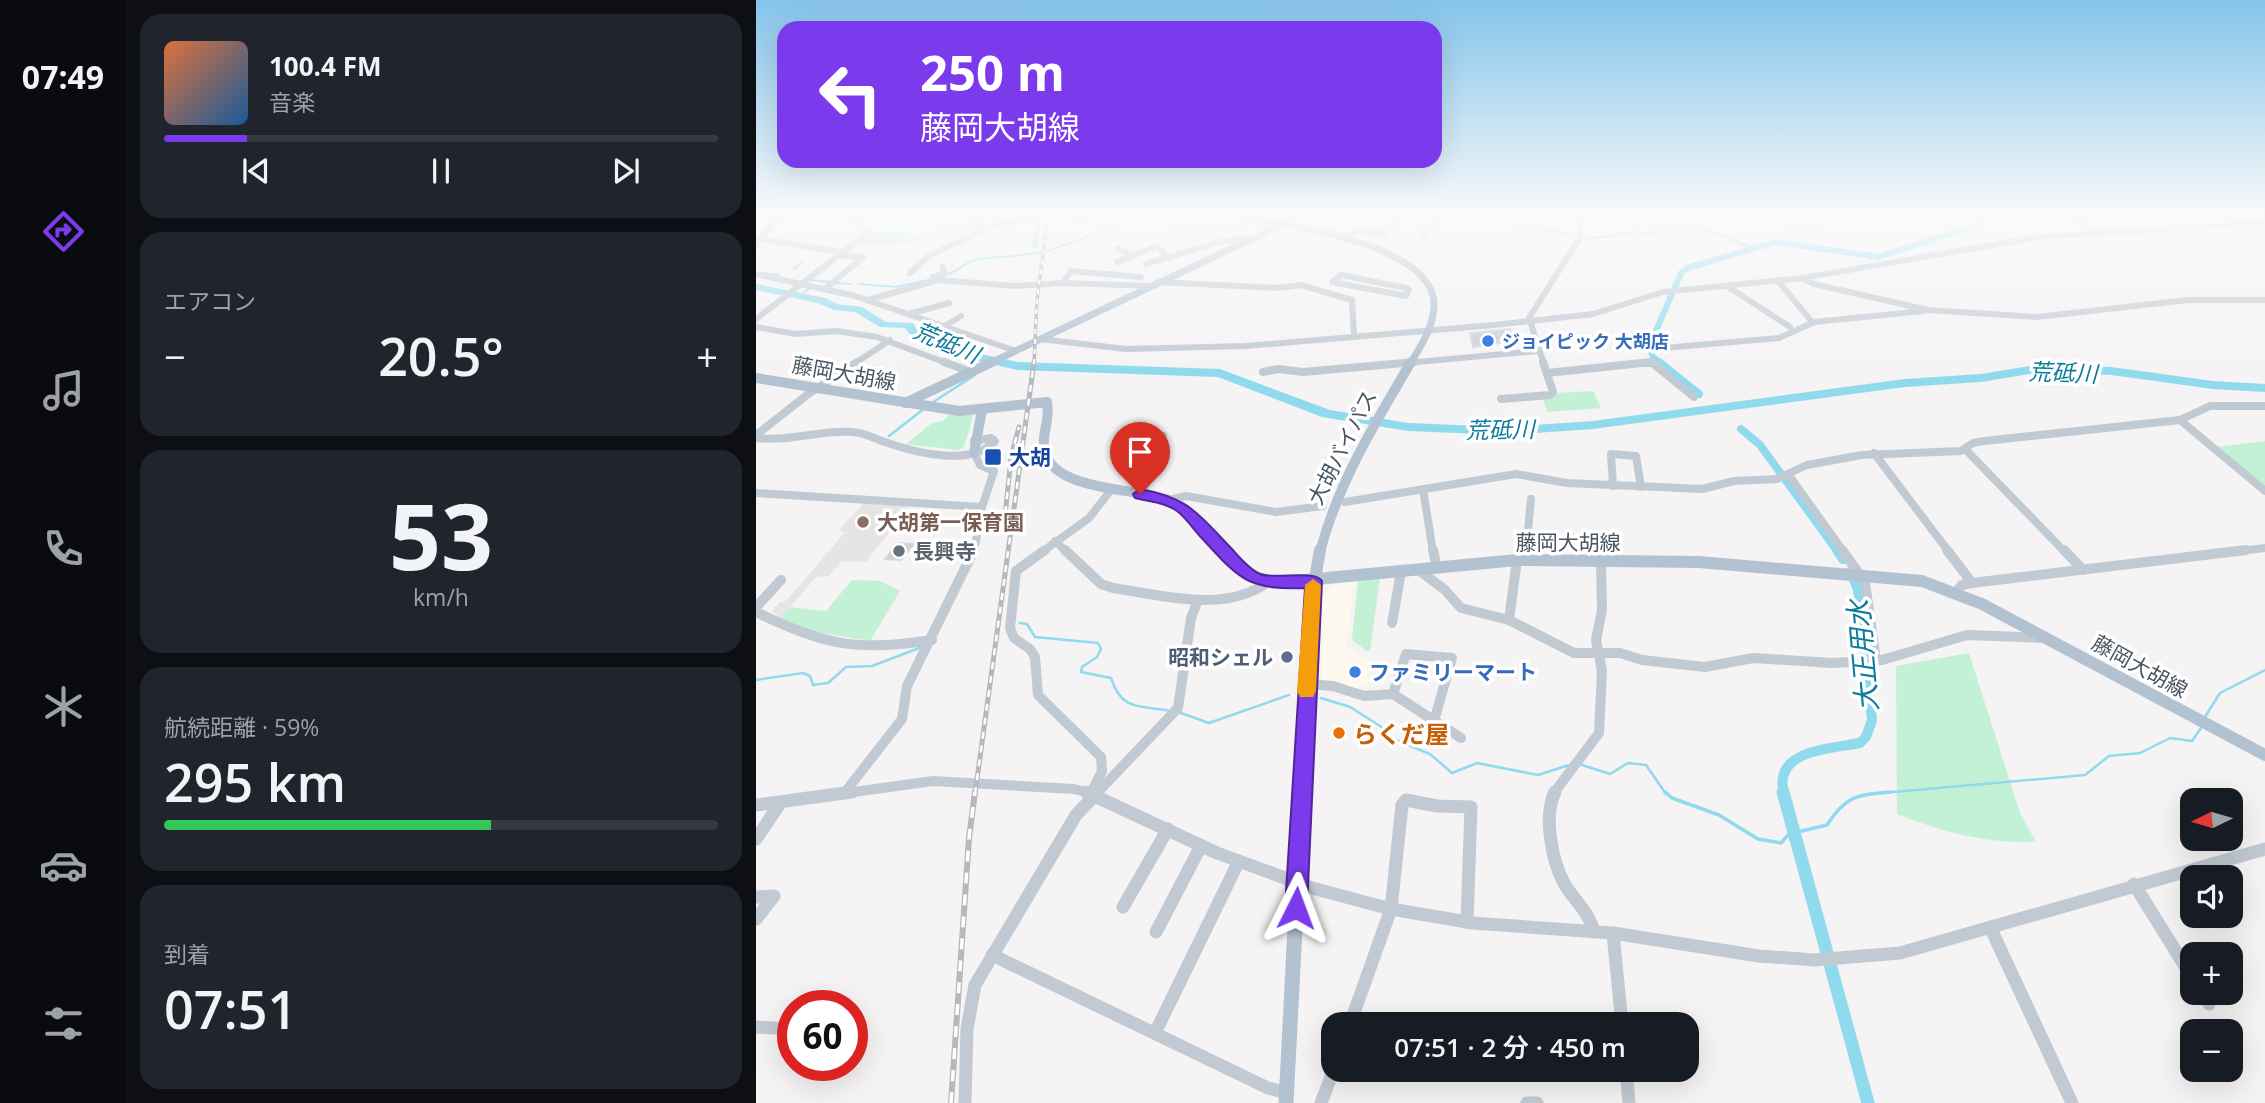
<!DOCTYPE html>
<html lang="ja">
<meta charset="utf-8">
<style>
body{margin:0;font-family:"Open Sans","Noto Sans JP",sans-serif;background:#20242c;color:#f1f3f6;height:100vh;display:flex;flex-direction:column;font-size:26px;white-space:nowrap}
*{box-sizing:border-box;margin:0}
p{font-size:23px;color:#9ea1a6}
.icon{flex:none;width:38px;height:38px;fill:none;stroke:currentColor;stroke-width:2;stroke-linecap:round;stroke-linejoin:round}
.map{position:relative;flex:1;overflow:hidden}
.drawer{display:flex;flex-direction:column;gap:14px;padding:14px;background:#0d0f14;width:630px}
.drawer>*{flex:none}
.top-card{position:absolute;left:21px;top:21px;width:665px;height:147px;border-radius:21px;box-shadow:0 7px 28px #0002;background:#7c3aed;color:#fff;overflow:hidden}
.needle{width:46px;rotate:265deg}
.fabs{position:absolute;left:1424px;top:788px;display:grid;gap:14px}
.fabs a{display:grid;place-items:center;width:63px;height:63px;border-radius:14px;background:#171b24;box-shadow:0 7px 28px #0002;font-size:35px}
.speed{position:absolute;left:21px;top:990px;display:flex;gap:14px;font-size:35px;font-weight:700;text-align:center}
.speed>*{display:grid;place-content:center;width:91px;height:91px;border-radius:50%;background:#171b24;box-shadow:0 7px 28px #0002;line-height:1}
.speed .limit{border:10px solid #d22;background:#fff;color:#111}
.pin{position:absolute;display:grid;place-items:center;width:60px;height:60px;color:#fff;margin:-72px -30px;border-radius:50% 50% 50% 0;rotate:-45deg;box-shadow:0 0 7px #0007}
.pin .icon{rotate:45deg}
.me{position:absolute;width:77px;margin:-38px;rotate:3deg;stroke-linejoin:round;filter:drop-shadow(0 0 5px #0008)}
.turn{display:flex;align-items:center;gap:24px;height:147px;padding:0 28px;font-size:32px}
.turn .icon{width:91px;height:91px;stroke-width:2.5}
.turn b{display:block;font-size:49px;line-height:60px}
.big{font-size:52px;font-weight:600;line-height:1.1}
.drawer .card{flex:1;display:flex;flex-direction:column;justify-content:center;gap:10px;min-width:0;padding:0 24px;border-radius:21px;background:#20242c}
.drawer .dial{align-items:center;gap:0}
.dial b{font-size:91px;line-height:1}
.song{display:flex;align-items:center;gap:21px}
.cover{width:84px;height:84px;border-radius:10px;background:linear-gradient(135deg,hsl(20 70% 55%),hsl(210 70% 35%))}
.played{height:7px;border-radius:4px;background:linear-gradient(90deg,#7c3aed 15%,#363941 15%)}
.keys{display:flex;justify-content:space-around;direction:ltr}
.heat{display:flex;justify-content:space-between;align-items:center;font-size:38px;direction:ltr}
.charge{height:10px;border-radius:5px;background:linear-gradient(90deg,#34c759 59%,#363941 0)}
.trip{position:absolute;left:565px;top:1012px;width:378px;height:70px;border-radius:21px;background:#171b24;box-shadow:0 7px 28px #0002;font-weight:600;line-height:70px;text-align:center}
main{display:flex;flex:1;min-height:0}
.tab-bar{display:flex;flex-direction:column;width:126px;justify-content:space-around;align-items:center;background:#090b0e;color:#9ea1a6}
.tab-bar .icon{width:49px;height:49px}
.tab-bar .on{color:#7c3aed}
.tab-bar b{font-size:32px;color:#f1f3f6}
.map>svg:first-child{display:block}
</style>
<main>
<nav class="tab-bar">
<b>07:49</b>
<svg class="icon on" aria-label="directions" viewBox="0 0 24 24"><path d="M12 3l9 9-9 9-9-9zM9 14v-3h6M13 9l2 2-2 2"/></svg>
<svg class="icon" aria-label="music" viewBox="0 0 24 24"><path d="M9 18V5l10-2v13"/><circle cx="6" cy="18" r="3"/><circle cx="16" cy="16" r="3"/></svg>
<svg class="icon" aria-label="phone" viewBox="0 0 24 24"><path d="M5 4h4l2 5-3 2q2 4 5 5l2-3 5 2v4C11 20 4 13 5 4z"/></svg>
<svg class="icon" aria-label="climate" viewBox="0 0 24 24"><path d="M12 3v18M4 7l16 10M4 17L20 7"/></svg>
<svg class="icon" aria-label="car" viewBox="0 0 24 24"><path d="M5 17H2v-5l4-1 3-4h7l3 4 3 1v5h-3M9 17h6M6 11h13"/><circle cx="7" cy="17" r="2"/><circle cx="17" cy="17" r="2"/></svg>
<svg class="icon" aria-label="filters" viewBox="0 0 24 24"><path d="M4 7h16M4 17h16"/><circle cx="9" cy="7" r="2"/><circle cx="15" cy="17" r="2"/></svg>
</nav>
<section class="drawer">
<div class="card">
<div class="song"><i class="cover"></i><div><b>100.4 FM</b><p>音楽</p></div></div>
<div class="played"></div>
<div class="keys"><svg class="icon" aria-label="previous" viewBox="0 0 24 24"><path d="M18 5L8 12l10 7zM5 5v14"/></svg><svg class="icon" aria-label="pause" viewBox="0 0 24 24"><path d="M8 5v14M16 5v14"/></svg><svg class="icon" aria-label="next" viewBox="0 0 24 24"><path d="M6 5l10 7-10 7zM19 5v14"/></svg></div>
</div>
<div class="card"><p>エアコン</p>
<div class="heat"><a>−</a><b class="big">20.5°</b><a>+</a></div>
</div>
<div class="card dial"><b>53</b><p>km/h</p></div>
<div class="card"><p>航続距離 · 59%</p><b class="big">295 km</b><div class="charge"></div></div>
<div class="card"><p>到着</p><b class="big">07:51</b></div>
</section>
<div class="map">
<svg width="1509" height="1103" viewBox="0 0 1509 1103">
<rect width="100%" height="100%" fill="#f5f3f3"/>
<polygon fill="#fdf9ef" points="602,581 597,592 590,647 605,658 613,659 613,685 600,689 565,679 568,595 578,584"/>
<polygon fill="#e6e4e5" points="109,502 155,504 110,562 86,561 73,576 60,577 25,618 16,611 24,602 30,601 50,578 89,532 82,531"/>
<g fill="#c3f1d5">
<polygon points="172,216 219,216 217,224 228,228 214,235 178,231 190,226 161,225"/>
<polygon points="1065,216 1073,227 1025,227 1014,217"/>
<path d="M117,231L175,234C157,246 124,247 102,245Z"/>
<polygon points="837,391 845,408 791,412 787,398 800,393"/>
<polygon points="196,412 218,413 208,447 202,450 150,444 176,423 187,421"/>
<polygon points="1509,441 1509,487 1461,447"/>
<polygon points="624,578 614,651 611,651 596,640 602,581"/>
<polygon points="96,580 124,581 144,591 114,641 43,629 25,618 34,607 70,611"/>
<path d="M1213,653L1264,813L1280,842C1227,843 1190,833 1141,814L1140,666Z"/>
</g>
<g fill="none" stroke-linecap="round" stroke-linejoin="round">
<g stroke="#90daee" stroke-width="2">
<polyline points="713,216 816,234"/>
<polyline points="518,219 523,216"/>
<path d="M826,238C849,241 871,227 896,234L901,228L938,224L996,248"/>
<polyline points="291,251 383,218 432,227 471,229 493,224"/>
<polyline points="38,269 46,262"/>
<polyline points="7,273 24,275"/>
<path d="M190,275C203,271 210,261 224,259C245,256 262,257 284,252"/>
<polyline points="56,280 73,282"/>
<polyline points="80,283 95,284"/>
<polyline points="104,284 140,287 177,279"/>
<polyline points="45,295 54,288"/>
</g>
<g stroke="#90daee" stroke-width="2.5">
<polyline points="174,404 219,375"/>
<polyline points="133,436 169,408"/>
<path d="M264,623L271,624L279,637L342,643L345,649L341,657L326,667L325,672L355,678C366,712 384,705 416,711"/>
<polyline points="0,680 47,673 54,676 57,685 72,683 90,667 116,666 166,647"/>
<polyline points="565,698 594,707 624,726 637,739 674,754 696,773 721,763 782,775 813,765"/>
<polyline points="422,712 453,723 533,695"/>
<polyline points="1449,717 1464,693 1509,670"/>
<polyline points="826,765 854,774 872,763 890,765 910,794"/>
<polyline points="1115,794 1329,775 1353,756 1384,753 1414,738 1436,741 1445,728"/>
</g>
<path stroke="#90daee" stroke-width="3.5" d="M909,792L916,798L963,815L1002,839L1025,843L1033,834L1071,825C1090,795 1101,795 1135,792"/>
<polyline stroke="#90daee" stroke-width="6" points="905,364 897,357 893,347 925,273 931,268 1020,242 1122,257 1219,226 1225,223 1225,216"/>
<g stroke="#90daee" stroke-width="8">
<polyline points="903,362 943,394"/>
<polyline points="985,429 1004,445 1082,552"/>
</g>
<g stroke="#90daee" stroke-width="10">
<polyline points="1081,550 1087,559"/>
<path d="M1028,794C1016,749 1076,749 1104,743L1110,737L1116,720L1102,590L1095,571"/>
</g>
<polyline stroke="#90daee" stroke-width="13" points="1027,792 1112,1103"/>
<polygon fill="#90daee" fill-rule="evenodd" points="0,284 69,298 81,304 106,307 130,322 157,323 163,332 207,344 225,354 262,362 464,369 574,410 652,423 749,427 837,421 1149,379 1225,374 1285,364 1355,367 1457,381 1509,384 1509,392 1457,389 1355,375 1285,372 1225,382 1149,387 837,429 749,435 652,431 566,417 462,377 262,370 217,360 199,350 155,336 149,328 124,327 99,312 78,310 62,303 0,290"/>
</g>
<g fill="#cdcfd5" stroke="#d7d9de" stroke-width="2">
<polygon points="754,329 757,340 717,347 714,333"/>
<polygon points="142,543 158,544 145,560 129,559"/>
</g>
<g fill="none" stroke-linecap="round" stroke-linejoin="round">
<g stroke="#c1cad2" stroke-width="6">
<polyline points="222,216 220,224 229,226 282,219"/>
<polyline points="1316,216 1339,232"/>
<polyline points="315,222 338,216"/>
<polyline points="666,235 685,216"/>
<polyline points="585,237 604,232 627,234 644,216"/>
<polyline points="6,239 89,253"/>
<polyline points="279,245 283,216"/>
<polyline points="361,248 376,255"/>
<polyline points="361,262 401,246 409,255"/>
<polyline points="390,264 463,242 500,237"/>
<polyline points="154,273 174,255 228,230 229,226"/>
<polyline points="0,274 99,296 260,351"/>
<polygon points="585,275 650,288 653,290 650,296 576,282"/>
<polyline points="177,277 188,274 187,267"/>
<polyline points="1046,278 1058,284 1172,310 1281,317 1432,300 1509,300"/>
<polyline points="1022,281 1057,323"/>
<polyline points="403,282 522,288 545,285 596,300 598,336"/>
<polyline points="306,283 315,271 385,277"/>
<polyline points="971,286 1034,327"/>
<polyline points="69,289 107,257 85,256"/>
<polyline points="111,300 183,280 259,286 306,283 396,286"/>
<polyline points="153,314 193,303"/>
<polyline points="0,319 113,232 93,216"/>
<polyline points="189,326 205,316"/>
<polyline points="0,327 40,334 80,331 121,337 193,364"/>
<polyline points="284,339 370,349 489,346 738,325 837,314 907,292 1046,278 1283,237 1509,222"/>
<polyline points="907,348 1023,338 1058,322 1167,311"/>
<polyline points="98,364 134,340"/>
<polyline points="639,364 782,351"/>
<polyline points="788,364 773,318 823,239 827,216"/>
<polyline points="878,364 897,364"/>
</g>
<g stroke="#c1cad2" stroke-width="8">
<polyline points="188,362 215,372"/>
<polyline points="507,372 522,369 547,372 659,362"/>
<polyline points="791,373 895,362 938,397"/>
<polyline points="745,399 794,395 797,392 787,362"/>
<polyline points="1424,420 1509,491"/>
<polyline points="0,435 51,395 101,362"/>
<path d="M0,438C33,442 64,430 96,432C110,433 119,439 132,443C161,453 215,467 239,441L235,438L218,441"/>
<polyline points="1209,449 1309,552"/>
<polyline points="1118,453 1193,552"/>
<polyline points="1032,474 1088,552"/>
<polyline points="857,486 855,454 880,456 885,487"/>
<polyline points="667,489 677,552"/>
<polyline points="0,493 226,507"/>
<polyline points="384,494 403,462 407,436"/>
<polyline points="413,500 430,496 520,512 567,506"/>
<polyline points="589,502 760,474 811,483 946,489 978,481 1021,479 1051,465 1106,455 1205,451 1217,443 1228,441 1424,420 1454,406 1509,406"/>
<polyline points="299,541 311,552"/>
<polyline points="218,552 226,507 238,471 224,465 218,453"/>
<polyline points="286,552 333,518 355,490"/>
<polyline points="770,552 775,499"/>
<polyline points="1475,552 1509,548"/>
</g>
<g stroke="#c1cad2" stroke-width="10">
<polyline points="289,550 260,571 254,628 258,638 274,649 279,657 282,695 345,757 346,771 336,791"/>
<path d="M309,550L345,584L357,588C406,595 469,614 512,582"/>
<polyline points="677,550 681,568"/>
<polyline points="1086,550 1104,575"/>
<polyline points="1191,550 1216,583"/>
<polyline points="1308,550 1327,570"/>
<polyline points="769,560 770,550"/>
<polyline points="664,571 689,590 705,608 753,620 818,653 864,653 886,660 949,667 997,658 1076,663 1126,660 1211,635 1288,638"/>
<polyline points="1108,576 1120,660"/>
<polyline points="1200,592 1206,585 1216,583 1490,550"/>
<polyline points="0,607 25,580"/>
<path d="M0,612C67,645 101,652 176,640"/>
<polyline points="753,620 761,560"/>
<polyline points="636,623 645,572"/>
<polyline points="551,684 577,686 608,696 637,694 705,738"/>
<polyline points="637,694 650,654 696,658 678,721"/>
<polyline points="90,791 146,719 151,686 218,550"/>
<polyline points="83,794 177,781 318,789 338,794"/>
<polyline points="340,794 422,708 435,618 442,600"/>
<polyline points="797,794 843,733 846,671 840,640 846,610 845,561"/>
</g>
<g stroke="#c1cad2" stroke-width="13">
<polyline points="330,792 461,853 556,888 635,909 717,923 857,933 1003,956 1059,960 1144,953 1509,849"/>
<path d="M799,792C787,816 796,862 809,885C819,901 833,912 838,932"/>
<polyline points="0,805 96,792"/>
<polyline points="0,839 25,802"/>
<polyline points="1378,884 1437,979"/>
<polyline points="0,897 18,896 0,919"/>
<polyline points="367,907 412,829"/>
<polyline points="1234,927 1316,1103"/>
<polyline points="400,932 445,846"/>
<polyline points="857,933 866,1024"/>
<polyline points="236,955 512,1088 531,1093"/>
<polyline points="1445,992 1453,1004"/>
<polyline points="594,1024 635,909 646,805 650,800 681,806 715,807 711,922"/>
<polyline points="0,1027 37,1029"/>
<polyline points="399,1033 483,861"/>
<polyline points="870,1069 873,1103"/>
<polyline points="209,1103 211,1029 219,985 320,815 342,792"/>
<polyline points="565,1103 578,1069"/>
<polyline points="771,1103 781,1103"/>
</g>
<g stroke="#b3c2d1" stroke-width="7">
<path d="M474,216C520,223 678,241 678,305C678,326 665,346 654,364"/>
<polyline points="0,244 22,218"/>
<polyline points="232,364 544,216"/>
</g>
<g stroke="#b3c2d1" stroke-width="10">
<path d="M0,378L203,411L291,402C295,420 283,438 290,455C304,493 385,487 418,502C439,513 452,535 466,552"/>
<polyline points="149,403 236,362"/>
<polyline points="218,453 226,410"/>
<path d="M564,552C582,483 619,423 655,362"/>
</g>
<g stroke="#b3c2d1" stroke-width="12">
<polyline points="465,550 490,574 518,583 761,560 943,562 1166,581 1226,604 1509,755"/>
<polyline points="545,794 555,602 564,550"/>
</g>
<polyline stroke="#b3c2d1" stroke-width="15" points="530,1103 546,792"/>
<g stroke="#b5b8bd" stroke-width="3.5">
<polyline id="rail-far2" points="278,364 281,300 292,216"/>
</g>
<g stroke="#b5b8bd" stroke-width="5">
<g id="rail-far1">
<polyline points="248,527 255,457 263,427"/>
<polyline points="219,794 278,362"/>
</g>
</g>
<g stroke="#b5b8bd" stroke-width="6">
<polyline id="rail" points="195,1103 213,838 219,792"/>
</g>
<use href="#rail-far2" stroke="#fff" stroke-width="2" stroke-dasharray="5" stroke-linecap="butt"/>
<use href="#rail-far1" stroke="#fff" stroke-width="2.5" stroke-dasharray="7" stroke-linecap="butt"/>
<use href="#rail" stroke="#fff" stroke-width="3.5" stroke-dasharray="11" stroke-linecap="butt"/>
</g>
<linearGradient id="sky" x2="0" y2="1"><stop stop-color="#85c3ea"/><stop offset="0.58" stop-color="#fafafa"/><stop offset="1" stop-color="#fafafa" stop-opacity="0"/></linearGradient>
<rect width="1509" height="371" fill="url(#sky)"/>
<path fill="#7c3aed" stroke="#51269a" stroke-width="2" d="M384,489C434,498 443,515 476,549C484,558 493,569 504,574C520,580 558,569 566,581L551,908L548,916L540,919L532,916L529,908L549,588C489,591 481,576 443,535C436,527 429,517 421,511C408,502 394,502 379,498L377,494Z"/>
<polygon fill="#f59e0b" points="557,579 565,585 560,691 557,697 544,697 541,691 549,585"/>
<g fill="#3f7fe0" stroke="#fff" stroke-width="2.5">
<circle cx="732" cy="341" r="7"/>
<circle cx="599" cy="672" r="7"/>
</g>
<rect fill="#1a4fb4" stroke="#fff" stroke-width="2.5" x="228" y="448" width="18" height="18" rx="3.5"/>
<circle fill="#8d6e63" stroke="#fff" stroke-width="2.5" cx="107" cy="522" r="7"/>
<circle fill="#6b7280" stroke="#fff" stroke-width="2.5" cx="143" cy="551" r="7"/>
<circle fill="#5c6f8a" stroke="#fff" stroke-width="2.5" cx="531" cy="657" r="7"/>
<circle fill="#e8710a" stroke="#fff" stroke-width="2.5" cx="583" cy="733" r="7"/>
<g text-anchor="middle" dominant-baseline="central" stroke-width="7" stroke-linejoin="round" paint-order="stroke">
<g font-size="18" font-weight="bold" fill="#366cbe" stroke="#fff" text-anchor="start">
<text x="746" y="341">ジョイピック 大胡店</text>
</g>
<g font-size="21" fill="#4a5661" stroke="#fff">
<text transform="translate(88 373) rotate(10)">藤岡大胡線</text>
<text transform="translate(586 447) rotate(-63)">大胡バイパス</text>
<text x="812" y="542">藤岡大胡線</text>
<text transform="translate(1384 666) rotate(29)">藤岡大胡線</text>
</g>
<g font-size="21" font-weight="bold" fill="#164399" stroke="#fff" text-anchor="start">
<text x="253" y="457">大胡</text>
</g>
<g font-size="21" font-weight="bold" fill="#785e54" stroke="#fff" text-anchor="start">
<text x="121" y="522">大胡第一保育園</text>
</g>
<g font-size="21" font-weight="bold" fill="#5b616d" stroke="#fff" text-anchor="start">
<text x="157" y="551">長興寺</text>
</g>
<g font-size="21" font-weight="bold" fill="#4e5e75" stroke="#fff" text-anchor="end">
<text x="517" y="657">昭和シェル</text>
</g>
<g font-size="21" font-weight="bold" fill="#366cbe" stroke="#fff" text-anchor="start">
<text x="613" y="672">ファミリーマート</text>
</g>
<g font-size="23" font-style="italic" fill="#0c7c9b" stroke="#fff">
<text transform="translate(191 342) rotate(23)">荒砥川</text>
<text transform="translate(1307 372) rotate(2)">荒砥川</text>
<text transform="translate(744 429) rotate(-1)">荒砥川</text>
</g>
<g font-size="24" font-weight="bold" fill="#c56008" stroke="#fff" text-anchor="start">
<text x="597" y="733">らくだ屋</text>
</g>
<g font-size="28" font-style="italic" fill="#0c7c9b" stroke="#fff">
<text transform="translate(1106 656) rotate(-95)">大正用水</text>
</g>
</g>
</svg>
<div class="fabs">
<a><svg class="needle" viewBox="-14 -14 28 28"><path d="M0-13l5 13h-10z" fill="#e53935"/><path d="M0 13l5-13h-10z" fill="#9ea1a6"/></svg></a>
<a><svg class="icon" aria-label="sound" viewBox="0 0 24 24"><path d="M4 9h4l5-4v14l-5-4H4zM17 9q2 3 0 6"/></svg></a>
<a>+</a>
<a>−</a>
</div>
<div class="speed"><div class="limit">60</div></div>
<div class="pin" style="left:384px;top:494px;background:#d93025"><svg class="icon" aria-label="arrive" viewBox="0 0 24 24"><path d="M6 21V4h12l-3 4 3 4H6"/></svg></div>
<svg class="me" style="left:540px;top:908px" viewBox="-20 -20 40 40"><path d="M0-17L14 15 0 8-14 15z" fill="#7c3aed" stroke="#fff" stroke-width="4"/></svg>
<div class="trip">07:51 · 2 分 · 450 m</div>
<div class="top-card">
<div class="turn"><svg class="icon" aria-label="left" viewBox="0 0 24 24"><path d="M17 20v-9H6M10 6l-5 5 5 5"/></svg><div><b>250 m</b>藤岡大胡線</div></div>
</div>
</div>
</main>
